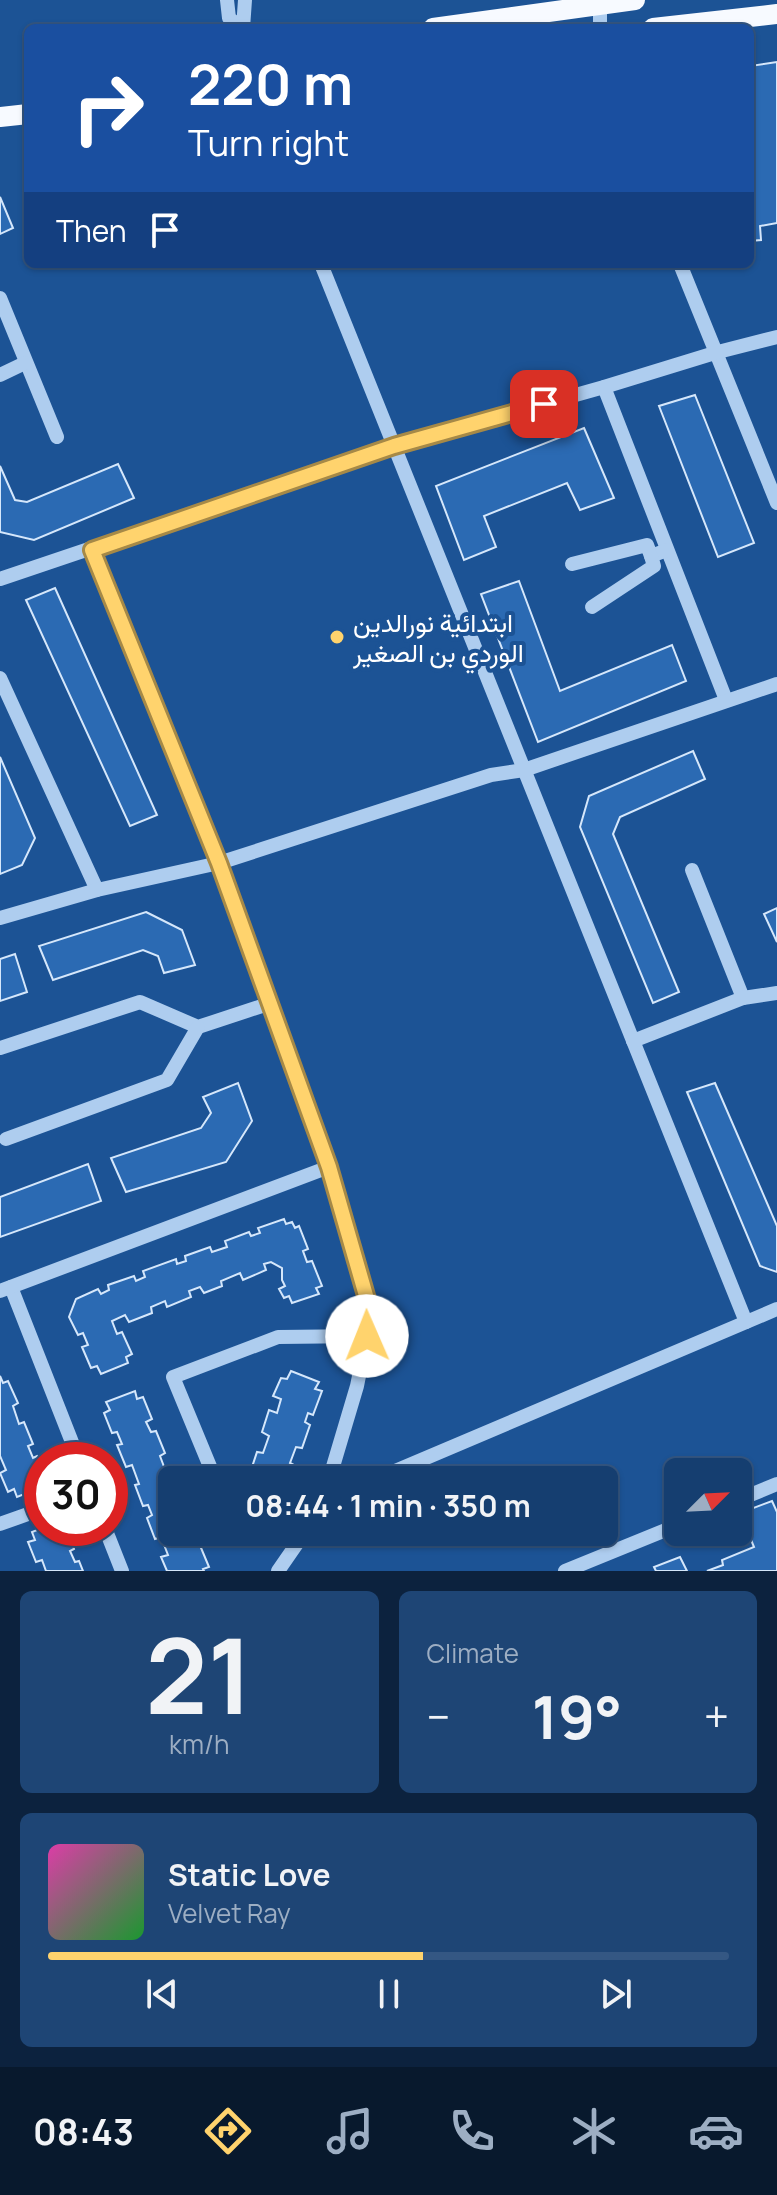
<!DOCTYPE html>
<meta charset="utf-8">
<style>
body{margin:0;font-family:Manrope,Vazirmatn,sans-serif;background:#1e4575;color:#f1f3f6;height:100vh;display:flex;flex-direction:column;font-size:30px;white-space:nowrap}
*{box-sizing:border-box;margin:0}
p{font-size:26px;color:#9daec3}
.icon{flex:none;width:44px;height:44px;fill:none;stroke:currentColor;stroke-width:2;stroke-linecap:round;stroke-linejoin:round}
.map{position:relative;height:1571px;overflow:hidden}
.details{display:flex;flex-direction:column;gap:20px;padding:20px;background:#0c223e;flex:1}
.details>*{flex:none}
.top-card{position:absolute;left:24px;top:24px;width:730px;height:244px;border-radius:12px;box-shadow:0 2px 6px #0004,0 0 0 2px #345783;background:#1a4fa0;color:#fff;overflow:hidden}
.needle{width:52px;rotate:66deg}
.controls{position:absolute;left:664px;top:1458px;display:grid;gap:16px}
.controls a{display:grid;place-items:center;width:88px;height:88px;border-radius:12px;background:#153e70;box-shadow:0 2px 6px #0004,0 0 0 2px #345783;font-size:40px}
.speed{position:absolute;left:24px;top:1442px;display:flex;gap:16px;font-size:40px;font-weight:700;text-align:center}
.speed>*{display:grid;place-content:center;width:104px;height:104px;border-radius:50%;background:#153e70;box-shadow:0 2px 6px #0004,0 0 0 2px #345783;line-height:1}
.speed .limit{border:12px solid #d22;background:#fff;color:#111}
.pin{position:absolute;display:grid;place-items:center;width:68px;height:68px;color:#fff;margin:-34px;border-radius:16px;box-shadow:0 4px 12px #0006}
.me{position:absolute;width:88px;margin:-44px;rotate:359deg;stroke-linejoin:round;filter:drop-shadow(0 0 6px #0008)}
.turn{display:flex;align-items:center;gap:28px;height:168px;padding:0 32px;font-size:36px}
.turn .icon{width:104px;height:104px;stroke-width:2.5}
.turn b{display:block;font-size:56px;line-height:68px}
.then{display:flex;align-items:center;height:76px;padding:0 32px;background:#0003;gap:16px;font-size:30px}
.big{font-size:60px;font-weight:700;line-height:1.1}
.details .tile{flex:1;display:flex;flex-direction:column;justify-content:center;gap:12px;min-width:0;padding:0 28px;border-radius:12px;background:#1e4575}
.details .dial{align-items:center;gap:0}
.dial b{font-size:104px;line-height:1}
.song{display:flex;align-items:center;gap:24px}
.cover{width:96px;height:96px;border-radius:12px;background:linear-gradient(135deg,hsl(320 70% 55%),hsl(130 70% 35%))}
.played{height:8px;border-radius:4px;background:linear-gradient(90deg,#ffd36d 55%,#345783 55%)}
.keys{display:flex;justify-content:space-around;direction:ltr}
.heat{display:flex;justify-content:space-between;align-items:center;font-size:44px;direction:ltr}
.details .tiles{flex:1;display:grid;gap:20px;grid-template-columns:1fr 1fr}
.tile:last-child{grid-column:span 2}
.trip{position:absolute;left:158px;top:1466px;width:460px;height:80px;border-radius:12px;background:#153e70;box-shadow:0 2px 6px #0004,0 0 0 2px #345783;font-weight:700;line-height:80px;text-align:center}
.tabs{display:flex;height:128px;justify-content:space-around;align-items:center;background:#08192d;color:#9daec3}
.tabs .icon{width:56px;height:56px}
.tabs .on{color:#ffd36d}
.tabs b{font-size:36px;color:#f1f3f6}
.map>svg:first-child{display:block}
</style>
<div class="map">
<svg width="777" height="1571" viewBox="0 0 777 1571">
<rect width="100%" height="100%" fill="#1c5395"/>
<g fill="#2b6ab3" stroke="#d5e7fb" stroke-width="2">
<polygon points="777,62 777,223 760,226 761,240 750,241 750,66"/>
<polygon points="0,197 13,228 0,234"/>
<polygon points="695,395 754,543 718,557 659,406"/>
<polygon points="584,428 614,498 580,510 567,483 484,516 496,547 464,560 436,486"/>
<polygon points="118,464 134,498 34,540 0,532 0,466 15,500 27,502"/>
<polygon points="519,581 560,691 672,645 686,681 538,742 481,594"/>
<polygon points="55,588 157,815 130,826 26,600"/>
<polygon points="693,751 705,779 620,817 613,834 679,992 653,1003 580,827 589,796"/>
<polygon points="0,757 35,838 22,865 0,874"/>
<polygon points="777,908 777,942 764,914"/>
<polygon points="146,912 182,930 195,965 164,973 158,956 143,950 53,980 39,946"/>
<polygon points="15,954 27,992 0,1001 0,959"/>
<polygon points="238,1083 252,1121 226,1162 126,1192 111,1158 201,1128 211,1113 203,1097"/>
<polygon points="715,1083 777,1226 777,1272 760,1266 687,1092"/>
<polygon points="88,1164 101,1201 0,1237 0,1197"/>
<polygon points="284,1219 286,1224 292,1222 295,1228 299,1226 308,1249 303,1251 307,1262 312,1261 322,1286 316,1288 319,1294 292,1303 289,1296 284,1298 279,1289 285,1286 282,1280 282,1268 271,1262 264,1264 266,1270 243,1280 240,1273 221,1281 222,1286 204,1293 200,1287 189,1291 191,1297 167,1307 165,1301 151,1307 152,1313 129,1322 125,1315 112,1321 117,1334 122,1332 132,1354 126,1357 128,1363 101,1374 97,1366 91,1368 82,1347 88,1345 83,1333 78,1335 69,1317 76,1299 98,1289 101,1294 109,1290 108,1285 134,1276 136,1281 145,1277 143,1271 176,1259 177,1264 186,1261 185,1256 210,1247 212,1252 227,1247 225,1241 249,1232 251,1236 260,1233 258,1228"/>
<polygon points="291,1371 319,1382 315,1389 322,1391 313,1415 308,1413 305,1422 310,1425 302,1448 296,1447 290,1463 296,1466 291,1480 254,1480 256,1473 251,1470 257,1452 263,1453 269,1436 262,1432 269,1410 277,1413 281,1399 273,1396 281,1378 287,1379"/>
<polygon points="0,1376 3,1383 8,1381 18,1403 13,1406 19,1424 24,1422 33,1444 28,1446 33,1458 37,1456 42,1467 42,1487 17,1497 14,1489 8,1492 0,1473 6,1470 0,1456"/>
<polygon points="135,1391 137,1399 143,1397 152,1419 146,1422 151,1432 156,1431 165,1453 160,1456 166,1472 172,1471 175,1480 172,1480 172,1532 189,1532 194,1546 199,1543 209,1567 203,1569 204,1571 167,1571 161,1557 168,1555 161,1537 155,1539 147,1518 152,1515 148,1505 143,1506 135,1485 139,1484 132,1465 126,1467 117,1445 122,1444 117,1432 112,1433 104,1413 110,1410 106,1402"/>
<polygon points="772,1501 777,1512 777,1571 707,1571 723,1565 722,1560 754,1547 740,1513"/>
<polygon points="42,1528 68,1528 74,1549 70,1551 75,1562 79,1561 83,1571 46,1571 42,1560 36,1562 28,1542 35,1540 32,1532"/>
<polygon points="680,1557 687,1571 656,1571 654,1567"/>
</g>
<g fill="none" stroke-linecap="round" stroke-linejoin="round">
<g stroke="#aecdef" stroke-width="14">
<polyline points="227,0 229,18 241,28"/>
<polyline points="243,28 245,0"/>
<polyline points="600,28 600,0"/>
<polyline points="321,264 746,1322"/>
<polyline points="680,264 777,503"/>
<polyline points="0,298 57,437"/>
<polyline points="0,375 25,363"/>
<polyline points="604,387 726,700"/>
<polyline points="92,550 219,863 329,1167 367,1299 367,1336 357,1386 329,1480"/>
<polyline points="572,564 647,545 651,556 667,550"/>
<polyline points="0,579 394,446 604,387 718,352 777,337"/>
<polyline points="592,607 654,566 651,556"/>
<polyline points="0,678 97,890"/>
<polyline points="692,870 743,998"/>
<polyline points="0,918 97,890 219,863 491,775 524,770 777,684"/>
<polyline points="633,1041 743,998 777,993"/>
<polyline points="0,1048 140,1002 198,1027 268,1004"/>
<polyline points="6,1139 167,1080 198,1027"/>
<polyline points="11,1287 79,1460"/>
<polyline points="0,1291 329,1167"/>
<polyline points="211,1469 173,1377 278,1337 367,1336"/>
<polyline points="374,1480 777,1309"/>
<polyline points="738,1500 777,1484"/>
<polyline points="0,1524 42,1509"/>
<polyline points="105,1528 122,1571"/>
<polyline points="278,1571 305,1532"/>
<polyline points="565,1571 678,1525"/>
</g>
<g stroke="#f7faff" stroke-width="20">
<polyline points="433,28 635,0"/>
<polyline points="653,28 777,14"/>
<polyline points="0,117 28,114"/>
</g>
</g>
<g fill="none" stroke-linecap="round" stroke-linejoin="round">
<g stroke="#a68947" stroke-width="20">
<polyline id="route" points="367,1336 367,1299 329,1167 219,863 92,550 394,446 544,404"/>
</g>
<use href="#route" stroke="#ffd36d" stroke-width="14"/>
</g>
<circle fill="#ffd36d" stroke="#1c5395" stroke-width="3" cx="337" cy="637" r="8"/>
<g text-anchor="middle" dominant-baseline="central" stroke-width="8" stroke-linejoin="round" paint-order="stroke">
<g font-size="26" fill="#fff" stroke="#1c5395" text-anchor="start">
<text x="353" y="622">ابتدائية نورالدين<tspan x="353" dy="30">الوردي بن الصغير</tspan></text>
</g>
</g>
</svg>
<div class="controls">
<a><svg class="needle" viewBox="-14 -14 28 28"><path d="M0-13l5 13h-10z" fill="#e53935"/><path d="M0 13l5-13h-10z" fill="#9daec3"/></svg></a>
</div>
<div class="speed"><div class="limit">30</div></div>
<div class="pin" style="left:544px;top:404px;background:#d93025"><svg class="icon" aria-label="arrive" viewBox="0 0 24 24"><path d="M6 21V4h12l-3 4 3 4H6"/></svg></div>
<svg class="me" style="left:367px;top:1336px" viewBox="-20 -20 40 40"><circle r="19" fill="#fff"/><path d="M0-13L10 11 0 6-10 11z" fill="#ffd36d"/></svg>
<div class="trip">08:44 · 1 min · 350 m</div>
<div class="top-card">
<div class="turn"><svg class="icon" aria-label="right" viewBox="0 0 24 24"><path d="M7 20v-9h11M14 6l5 5-5 5"/></svg><div><b>220 m</b>Turn right</div></div>
<div class="then">Then<svg class="icon" aria-label="arrive" viewBox="0 0 24 24"><path d="M6 21V4h12l-3 4 3 4H6"/></svg></div>
</div>
</div>
<section class="details">
<div class="tiles">
<div class="tile dial"><b>21</b><p>km/h</p></div>
<div class="tile"><p>Climate</p>
<div class="heat"><a>−</a><b class="big">19°</b><a>+</a></div>
</div>
<div class="tile">
<div class="song"><i class="cover"></i><div><b>Static Love</b><p>Velvet Ray</p></div></div>
<div class="played"></div>
<div class="keys"><svg class="icon" aria-label="previous" viewBox="0 0 24 24"><path d="M18 5L8 12l10 7zM5 5v14"/></svg><svg class="icon" aria-label="pause" viewBox="0 0 24 24"><path d="M8 5v14M16 5v14"/></svg><svg class="icon" aria-label="next" viewBox="0 0 24 24"><path d="M6 5l10 7-10 7zM19 5v14"/></svg></div>
</div>
</div>
</section>
<nav class="tabs">
<b>08:43</b>
<svg class="icon on" aria-label="directions" viewBox="0 0 24 24"><path d="M12 3l9 9-9 9-9-9zM9 14v-3h6M13 9l2 2-2 2"/></svg>
<svg class="icon" aria-label="music" viewBox="0 0 24 24"><path d="M9 18V5l10-2v13"/><circle cx="6" cy="18" r="3"/><circle cx="16" cy="16" r="3"/></svg>
<svg class="icon" aria-label="phone" viewBox="0 0 24 24"><path d="M5 4h4l2 5-3 2q2 4 5 5l2-3 5 2v4C11 20 4 13 5 4z"/></svg>
<svg class="icon" aria-label="climate" viewBox="0 0 24 24"><path d="M12 3v18M4 7l16 10M4 17L20 7"/></svg>
<svg class="icon" aria-label="car" viewBox="0 0 24 24"><path d="M5 17H2v-5l4-1 3-4h7l3 4 3 1v5h-3M9 17h6M6 11h13"/><circle cx="7" cy="17" r="2"/><circle cx="17" cy="17" r="2"/></svg>
</nav>
